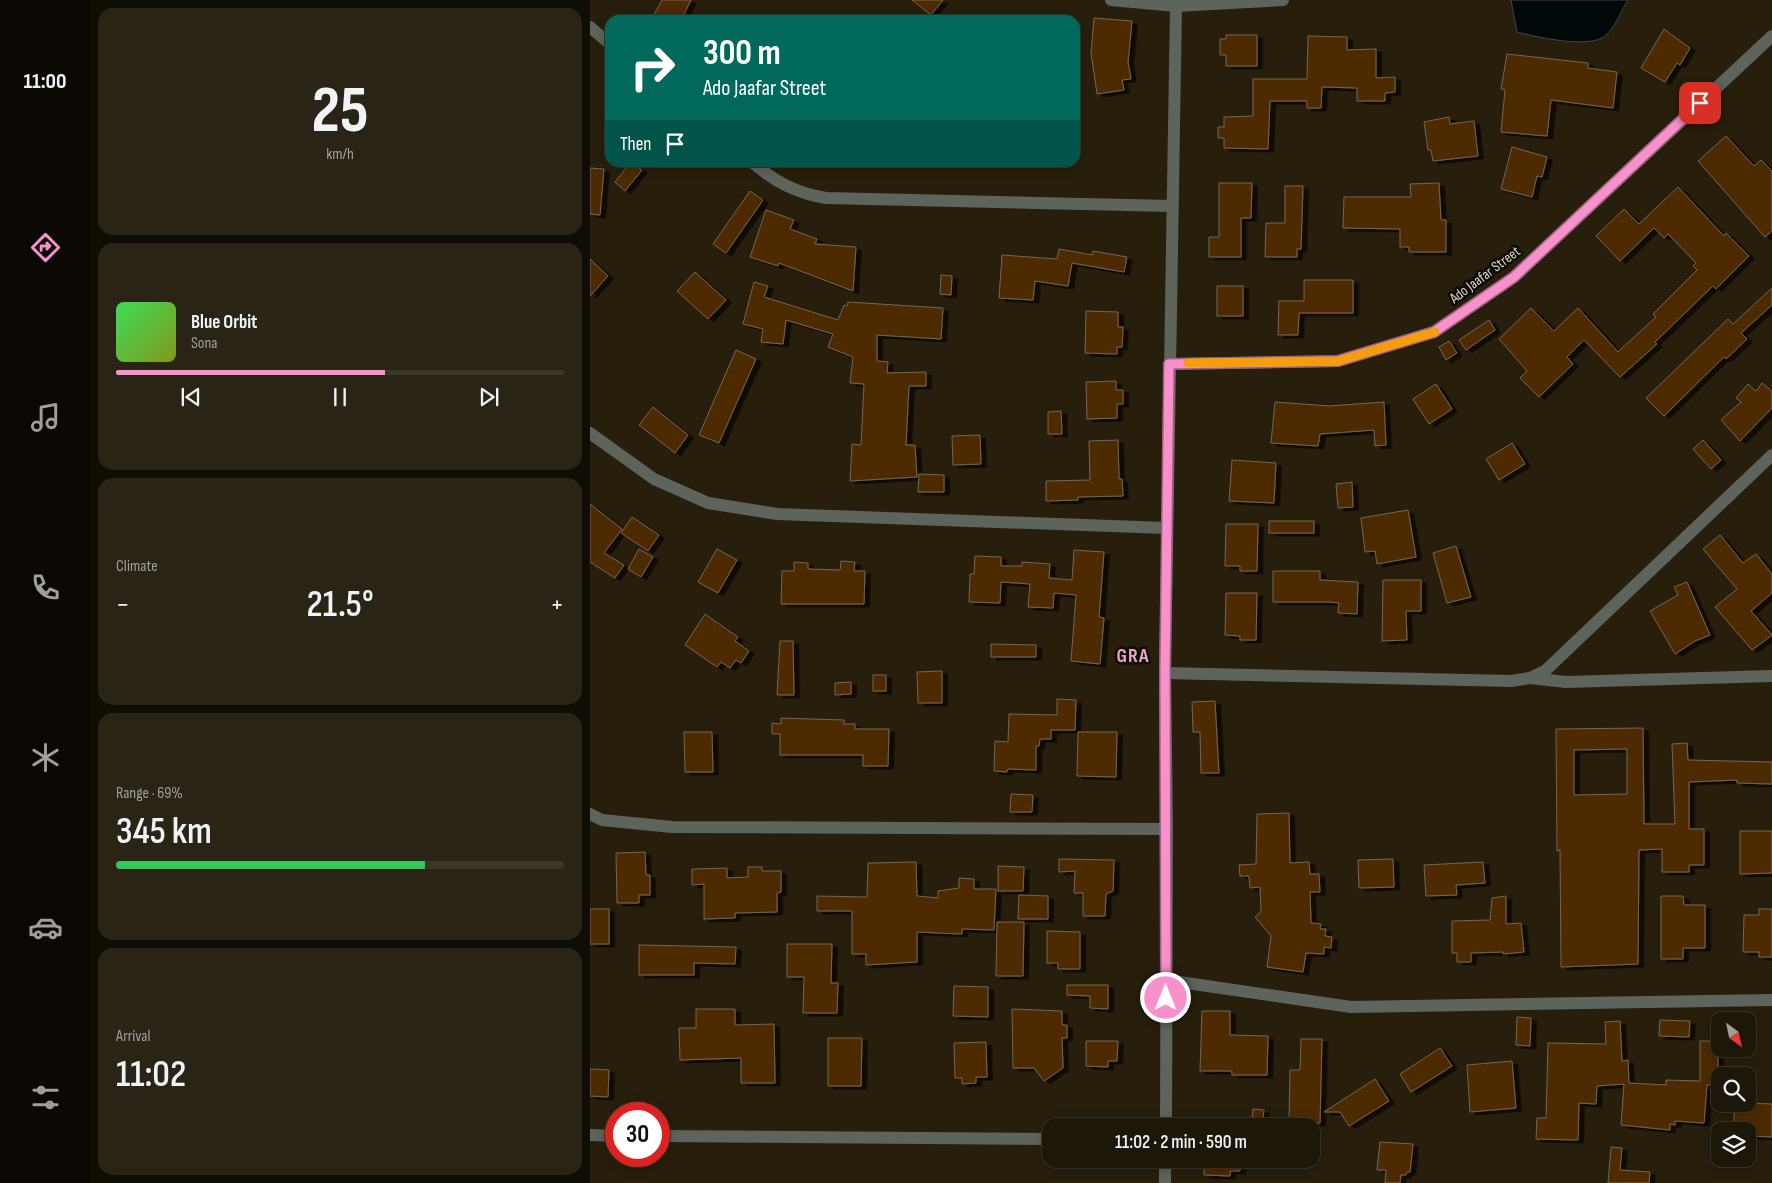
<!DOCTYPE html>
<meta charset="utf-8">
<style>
body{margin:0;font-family:"Sofia Sans Condensed",sans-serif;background:#2a2417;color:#f1f3f6;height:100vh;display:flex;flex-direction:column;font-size:19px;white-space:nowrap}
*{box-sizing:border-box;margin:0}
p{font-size:16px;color:#a09f9c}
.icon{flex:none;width:28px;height:28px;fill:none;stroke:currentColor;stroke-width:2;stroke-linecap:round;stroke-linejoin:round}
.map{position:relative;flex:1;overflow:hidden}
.panel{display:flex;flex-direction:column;gap:8px;padding:8px;background:#100d05;width:500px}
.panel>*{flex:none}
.top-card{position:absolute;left:15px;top:15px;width:475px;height:152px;border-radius:15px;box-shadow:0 2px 12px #0003,0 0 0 1px #3b362a;background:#00695c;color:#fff;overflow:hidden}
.needle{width:32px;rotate:147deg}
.buttons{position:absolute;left:1121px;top:1012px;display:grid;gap:10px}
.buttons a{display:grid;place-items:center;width:45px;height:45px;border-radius:10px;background:#1d1709;box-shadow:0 2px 12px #0003,0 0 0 1px #3b362a;font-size:25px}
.speed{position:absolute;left:15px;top:1102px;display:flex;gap:10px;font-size:25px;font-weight:700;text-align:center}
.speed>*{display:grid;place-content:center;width:65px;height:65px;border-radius:50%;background:#1d1709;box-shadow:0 2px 12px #0003,0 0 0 1px #3b362a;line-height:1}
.speed .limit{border:8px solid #d22;background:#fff;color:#111}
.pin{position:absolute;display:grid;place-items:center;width:42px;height:42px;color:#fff;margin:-21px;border-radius:10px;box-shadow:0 2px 8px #0006}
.me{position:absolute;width:55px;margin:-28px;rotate:0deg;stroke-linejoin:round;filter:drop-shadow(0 0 4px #0008)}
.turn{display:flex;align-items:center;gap:18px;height:105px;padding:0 15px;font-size:22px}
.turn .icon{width:65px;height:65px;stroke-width:2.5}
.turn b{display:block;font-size:35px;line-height:42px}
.then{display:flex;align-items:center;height:48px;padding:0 15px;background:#0003;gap:10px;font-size:19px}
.big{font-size:38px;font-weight:600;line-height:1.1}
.panel .card{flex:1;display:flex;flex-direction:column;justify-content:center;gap:8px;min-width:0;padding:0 18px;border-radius:15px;background:#2a2417}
.panel .dial{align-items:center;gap:0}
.dial b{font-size:65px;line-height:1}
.song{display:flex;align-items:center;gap:15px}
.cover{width:60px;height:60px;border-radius:8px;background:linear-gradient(135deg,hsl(130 70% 55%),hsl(70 70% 35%))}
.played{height:5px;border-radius:2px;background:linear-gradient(90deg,#f890cb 60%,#3b362a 60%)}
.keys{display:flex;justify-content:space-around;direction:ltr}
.heat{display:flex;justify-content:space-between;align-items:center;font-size:28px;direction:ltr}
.charge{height:8px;border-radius:4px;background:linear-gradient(90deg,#34c759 69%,#3b362a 0)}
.trip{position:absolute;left:452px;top:1118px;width:278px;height:50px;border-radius:15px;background:#1d1709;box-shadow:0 2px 12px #0003,0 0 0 1px #3b362a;font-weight:600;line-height:50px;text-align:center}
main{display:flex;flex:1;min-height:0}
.menu{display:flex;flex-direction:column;width:90px;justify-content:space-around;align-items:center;background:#0c0904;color:#a09f9c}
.menu .icon{width:35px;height:35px}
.menu .on{color:#f890cb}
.menu b{font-size:22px;color:#f1f3f6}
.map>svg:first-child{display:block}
</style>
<main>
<nav class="menu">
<b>11:00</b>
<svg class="icon on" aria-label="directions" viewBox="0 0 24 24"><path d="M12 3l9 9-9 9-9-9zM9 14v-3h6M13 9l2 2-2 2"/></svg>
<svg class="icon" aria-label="music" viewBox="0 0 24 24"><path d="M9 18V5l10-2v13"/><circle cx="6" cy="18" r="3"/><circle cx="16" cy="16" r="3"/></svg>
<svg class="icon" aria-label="phone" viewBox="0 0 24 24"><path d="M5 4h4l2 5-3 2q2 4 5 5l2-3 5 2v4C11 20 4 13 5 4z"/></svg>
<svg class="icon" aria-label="climate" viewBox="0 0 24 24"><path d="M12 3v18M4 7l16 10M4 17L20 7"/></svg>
<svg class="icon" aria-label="car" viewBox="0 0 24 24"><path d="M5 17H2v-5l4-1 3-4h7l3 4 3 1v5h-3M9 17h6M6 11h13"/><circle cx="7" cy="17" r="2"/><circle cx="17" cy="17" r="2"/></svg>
<svg class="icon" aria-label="filters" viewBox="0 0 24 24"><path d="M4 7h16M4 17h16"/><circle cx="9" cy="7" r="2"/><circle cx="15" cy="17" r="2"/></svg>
</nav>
<section class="panel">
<div class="card dial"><b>25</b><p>km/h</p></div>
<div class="card">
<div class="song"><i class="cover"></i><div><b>Blue Orbit</b><p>Sona</p></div></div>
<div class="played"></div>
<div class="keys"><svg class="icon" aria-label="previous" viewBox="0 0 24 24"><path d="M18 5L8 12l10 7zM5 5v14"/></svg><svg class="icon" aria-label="pause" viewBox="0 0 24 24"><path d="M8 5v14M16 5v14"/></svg><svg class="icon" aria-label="next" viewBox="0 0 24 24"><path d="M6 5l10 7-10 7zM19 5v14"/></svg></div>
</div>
<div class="card"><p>Climate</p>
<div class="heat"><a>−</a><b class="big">21.5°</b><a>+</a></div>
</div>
<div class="card"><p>Range · 69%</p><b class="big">345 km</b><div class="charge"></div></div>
<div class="card"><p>Arrival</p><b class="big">11:02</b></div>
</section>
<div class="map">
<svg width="1182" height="1183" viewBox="0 0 1182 1183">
<defs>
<filter id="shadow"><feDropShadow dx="5.5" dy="3" stdDeviation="0" flood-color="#0009"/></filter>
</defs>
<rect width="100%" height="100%" fill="#271f0c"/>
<path fill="#01080a" stroke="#434644" d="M921,0H1038C1030,12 1027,25 1015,36C999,49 946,37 927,32Z"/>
<g fill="#4e2c02" stroke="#766454" fill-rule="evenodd" filter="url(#shadow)">
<polygon points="72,0 101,0 91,20 61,20"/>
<polygon points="322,0 353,0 341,15"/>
<polygon points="504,18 542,21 538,62 541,79 532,80 534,90 507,94 501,53"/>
<polygon points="1074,29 1100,48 1090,65 1087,63 1075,82 1051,68"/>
<polygon points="636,35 667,35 667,66 636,66 636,55 630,55 630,39 636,39"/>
<polygon points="718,36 757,37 757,50 786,49 786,78 805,77 805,92 795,93 795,101 767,101 767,88 732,87 731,108 717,108 717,101 680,101 678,149 634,148 634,138 628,138 628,127 634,127 634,117 663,116 663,79 717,79"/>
<polygon points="917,54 998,63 998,68 1027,72 1023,108 961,100 957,136 911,132 915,90 911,89"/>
<polygon points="859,117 860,124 884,121 888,156 843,161 841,150 838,150 834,122"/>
<polygon points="1136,136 1164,166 1171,160 1182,171 1182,231 1175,237 1108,161"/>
<polygon points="922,147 957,157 952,177 947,176 942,197 911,189"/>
<polygon points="41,162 52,170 35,191 25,182"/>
<polygon points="0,168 14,169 10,215 0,214"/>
<polygon points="629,183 662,183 661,218 651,218 651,257 619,257 619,237 629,237"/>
<polygon points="849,183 851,220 856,220 856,252 819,252 819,247 810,247 810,229 753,228 754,197 821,197 820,184"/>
<polygon points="695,186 713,186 711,249 707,249 707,257 675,257 676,223 695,223"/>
<polygon points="1088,187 1134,236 1136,233 1159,256 1126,289 1123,286 1065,342 1067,344 1030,377 994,340 977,357 983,364 949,397 930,378 937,371 909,339 941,308 964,331 988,308 1028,352 1066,317 1063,314 1107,270 1103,266 1106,263 1078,234 1074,238 1064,228 1030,261 1006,236 1034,209 1049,224"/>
<polygon points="160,191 173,200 136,253 123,244"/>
<polygon points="176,210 204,220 200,229 227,239 225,244 266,247 263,291 189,263 188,266 160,257"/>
<polygon points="469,249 502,255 503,251 537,257 534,272 482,263 478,286 445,281 443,300 409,298 412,255 467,259"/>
<polygon points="0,259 18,276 0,296"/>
<polygon points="105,272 136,300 118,319 87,291"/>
<polygon points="351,275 362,276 361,295 350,294"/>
<polygon points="714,280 763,280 763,313 709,313 708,335 688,335 689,301 714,301"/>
<polygon points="164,282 178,286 174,297 248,320 254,305 257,306 258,302 353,308 351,339 287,335 287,361 298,362 297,373 336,372 336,386 319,386 316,445 325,445 327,477 260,481 262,444 271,445 274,384 260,383 263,357 238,347 243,334 196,320 193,344 171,342 173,329 153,324"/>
<rect x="627" y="286" width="26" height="30"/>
<polygon points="1182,288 1182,305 1151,333 1157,339 1136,359 1134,357 1074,416 1056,398 1138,319 1143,324"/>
<polygon points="496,311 528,312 528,327 533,327 532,347 527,347 527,354 495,353"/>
<polygon points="899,320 905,330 876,350 869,340"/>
<polygon points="859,341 867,353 856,360 849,347"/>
<polygon points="146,350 166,359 129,443 109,435"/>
<polygon points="526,381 526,390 533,390 533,404 527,404 527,418 497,419 496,382"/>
<polygon points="1172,383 1182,391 1182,408 1150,441 1131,420 1151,402 1146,398 1158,384 1166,391"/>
<polygon points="846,384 862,409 839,424 823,399"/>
<polygon points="685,402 739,406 794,402 796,445 785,446 784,430 730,434 728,446 681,443"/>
<polygon points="63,407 98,435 85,453 49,425"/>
<polygon points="471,411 472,434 458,434 458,412"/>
<polygon points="390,435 391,464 363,465 362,436"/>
<polygon points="528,440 529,479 532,479 533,496 488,497 488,500 456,501 456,481 500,480 499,441"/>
<polygon points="1113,440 1131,460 1121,469 1103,449"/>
<polygon points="922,443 935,464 909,480 896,459"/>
<polygon points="642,460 686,463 684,503 639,501"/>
<polygon points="329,474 354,475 354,492 328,492"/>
<polygon points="762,482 763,507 748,508 746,484"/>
<polygon points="0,504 32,529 14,553 34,565 25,578 0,562"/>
<polygon points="818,510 826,557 787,564 785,551 775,552 771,518"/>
<polygon points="42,517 69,535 58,551 31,533"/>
<rect x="679" y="521" width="45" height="12"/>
<polygon points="636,524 668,524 667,571 650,571 650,566 635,566"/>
<polygon points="1130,535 1153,563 1166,554 1182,574 1182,593 1161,611 1182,635 1162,650 1125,607 1147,589 1113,549"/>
<polygon points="866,546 881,597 857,603 843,553"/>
<polygon points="49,549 63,557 51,577 38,569"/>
<polygon points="127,549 147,560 128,593 108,582"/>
<polygon points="484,550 514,552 509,617 514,618 510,664 481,661 486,595 464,593 463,608 438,607 440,584 411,582 410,603 379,602 380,574 384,574 385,556 411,557 411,566 432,566 432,562 460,564 459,578 482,580"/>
<polygon points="251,561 265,562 264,571 275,571 274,604 191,604 192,571 204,571 204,562 218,563 218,569 250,570"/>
<polygon points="683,571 730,571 730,580 768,582 767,614 748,613 749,603 740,602 683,602"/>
<polygon points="793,580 831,580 831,611 816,611 817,640 792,641"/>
<polygon points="1097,582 1120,635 1105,641 1085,654 1060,611 1088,595 1084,587"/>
<polygon points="636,593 667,593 666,640 650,640 650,636 635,635"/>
<polygon points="115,614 148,637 145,641 159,651 151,663 146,660 140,668 131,662 127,667 95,645"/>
<polygon points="190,641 203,641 204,695 187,695"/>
<polygon points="401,644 446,645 446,657 401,657"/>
<polygon points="352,671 352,703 328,703 327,672"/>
<rect x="283" y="675" width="13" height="16"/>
<polygon points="261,682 261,694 245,695 245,683"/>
<polygon points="467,699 486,700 485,730 461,730 461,739 450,739 449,746 446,746 446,770 418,769 417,772 404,771 405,741 418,742 419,714 467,715"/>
<polygon points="625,701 629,773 611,773 610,732 603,732 602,702"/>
<polygon points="191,718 254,720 254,724 265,724 265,729 299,729 298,766 273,766 273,755 190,755 190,734 182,734 182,723 191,724"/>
<path d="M1053,728L1054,824H1085L1082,744L1097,743L1098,760L1182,762V784L1147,783V780L1099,782V829H1114V865H1099V872H1072V849L1049,850L1048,964L971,967L970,850L967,851L966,729ZM1037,749V794L984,795V750Z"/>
<polygon points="94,732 122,732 123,772 95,772"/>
<polygon points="488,732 527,732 526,777 487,776"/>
<polygon points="421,794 443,795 442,812 420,812"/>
<polygon points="699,813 700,863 719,862 720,874 729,874 730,892 720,892 721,923 731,924 730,929 736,929 735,936 742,937 741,948 734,947 734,954 716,953 713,972 677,967 681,936 665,917 671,912 670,887 660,888 659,876 650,876 649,865 666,864 667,814"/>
<polygon points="1150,831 1182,831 1182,873 1150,874"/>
<polygon points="55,852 56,875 60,875 60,895 49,895 49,903 27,903 26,853"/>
<polygon points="469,859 524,860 523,891 516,894 515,916 493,916 493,893 484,893 485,871 469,872"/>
<polygon points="803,859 804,887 769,888 768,860"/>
<polygon points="326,862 327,896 348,898 348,891 369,888 369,878 384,879 384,889 406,889 404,930 372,929 372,934 327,932 327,962 276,965 276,954 262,954 262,911 227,911 227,896 277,897 278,863"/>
<polygon points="893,862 895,883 866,885 867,895 836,896 834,865"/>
<polygon points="408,866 434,867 433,891 408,891"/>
<polygon points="158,867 172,867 172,871 191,871 191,892 187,893 187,912 145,913 145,918 114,919 114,884 102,885 102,869 137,868 137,878 158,877"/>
<polygon points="429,895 458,896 458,919 428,919"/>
<polygon points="916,896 916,924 931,923 934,952 913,954 913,952 881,953 881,962 867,962 867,953 862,953 862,921 900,920 902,898"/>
<polygon points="1071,896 1093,896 1094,905 1115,905 1115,948 1093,948 1093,959 1071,959"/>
<rect x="0" y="909" width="19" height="35"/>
<polygon points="1169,909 1182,909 1182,957 1169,957 1169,952 1153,952 1154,915 1169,915"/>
<polygon points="407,922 434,922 433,976 406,976"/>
<polygon points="457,931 490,932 490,969 468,969 468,963 457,963"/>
<polygon points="197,944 242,944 241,983 248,983 247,1013 213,1013 214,977 197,977"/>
<polygon points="49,945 146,947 145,964 104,963 104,975 49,975"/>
<polygon points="477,985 518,985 518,1009 500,1008 500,996 477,995"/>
<polygon points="364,986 398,987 398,1017 363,1016"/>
<polygon points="106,1009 145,1009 145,1025 184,1024 185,1083 151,1083 151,1058 90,1060 89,1028 106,1028"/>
<polygon points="422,1009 472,1011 472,1025 477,1025 477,1038 472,1038 473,1068 454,1081 444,1068 423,1068"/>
<polygon points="612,1011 640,1011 640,1035 678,1036 677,1075 642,1075 642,1071 610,1071"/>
<polygon points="927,1017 941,1018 940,1046 926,1045"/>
<polygon points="1070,1020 1100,1021 1099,1037 1069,1036"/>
<polygon points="1030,1021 1032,1061 1038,1060 1039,1083 1076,1085 1076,1080 1110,1081 1110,1041 1128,1041 1128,1085 1117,1085 1114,1123 1085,1121 1085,1125 1080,1124 1080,1130 1031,1125 1034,1084 1007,1086 1006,1104 989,1103 988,1140 946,1139 947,1118 956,1118 958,1043 1016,1044 1015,1022"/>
<polygon points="238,1038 272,1038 271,1086 238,1086"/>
<polygon points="711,1039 732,1039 730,1123 699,1122 700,1070 710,1070"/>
<polygon points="496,1041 528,1041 527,1061 518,1061 518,1067 496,1066"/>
<polygon points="396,1042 397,1077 386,1077 386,1083 372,1084 372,1078 365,1078 364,1043"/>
<polygon points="850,1048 862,1066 821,1092 810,1074"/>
<polygon points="922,1061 926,1108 880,1112 877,1065"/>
<polygon points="0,1069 19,1070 18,1097 0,1096"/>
<polygon points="785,1079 799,1101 759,1126 750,1112 734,1112"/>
<polygon points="1158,1103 1182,1104 1182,1137 1158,1136 1158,1131 1143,1131 1145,1104"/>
<polygon points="663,1109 674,1110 672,1126 661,1126"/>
<polygon points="790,1142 823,1144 820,1172 817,1172 816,1175 811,1175 810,1183 795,1183 796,1170 787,1170"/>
<polygon points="1021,1147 1032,1148 1030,1170 1060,1172 1059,1183 1018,1183"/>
<polygon points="614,1159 650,1159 650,1171 640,1171 640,1176 614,1175"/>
</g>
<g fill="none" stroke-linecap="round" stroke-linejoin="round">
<g stroke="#5d645c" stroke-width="12">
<polyline points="521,0 586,6 693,0"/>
<polyline points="0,27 20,44"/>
<path d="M162,162C185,182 206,193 236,198L582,206"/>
<polyline points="579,364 748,361 844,332 924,277 1182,36"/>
<polyline points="0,433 64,479 118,503 187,514 576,528"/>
<polyline points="575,673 921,681 940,678 955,671 1182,455"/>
<polyline points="940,678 976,682 1182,676"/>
<polyline points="0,814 12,820 82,827 577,829"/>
<polyline points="576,980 761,1007 1182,1000"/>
<polyline points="576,1126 577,829 575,673 586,6"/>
<polyline points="0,1135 26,1136"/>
<polyline points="69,1136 461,1139"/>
<polyline points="575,1183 575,1159"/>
</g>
</g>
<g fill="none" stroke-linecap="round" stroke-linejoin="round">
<g stroke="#a15e84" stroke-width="12">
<polyline id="route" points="576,998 575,673 579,364 748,361 844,332 924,277 1110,103"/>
</g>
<use href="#route" stroke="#f890cb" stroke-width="9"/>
<polyline stroke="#f59e0b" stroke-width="9" points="598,363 748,361 845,332"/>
</g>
<g text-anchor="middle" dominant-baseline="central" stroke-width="5" stroke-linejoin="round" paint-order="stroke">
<g font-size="15" fill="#ddd8cd" stroke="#0d0903">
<text transform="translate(895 275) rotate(-37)">Ado Jaafar Street</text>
</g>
<g font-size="20" font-weight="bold" letter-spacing="1" fill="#eda4cc" stroke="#0d0903">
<text x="543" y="656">GRA</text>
</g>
</g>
</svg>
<div class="buttons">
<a><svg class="needle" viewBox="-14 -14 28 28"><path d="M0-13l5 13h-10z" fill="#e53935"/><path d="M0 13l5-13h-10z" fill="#a09f9c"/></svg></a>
<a><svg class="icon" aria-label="search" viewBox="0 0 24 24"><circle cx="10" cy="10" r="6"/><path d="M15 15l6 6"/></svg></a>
<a><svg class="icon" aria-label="layers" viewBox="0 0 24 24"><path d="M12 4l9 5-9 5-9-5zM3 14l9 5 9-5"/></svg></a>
</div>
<div class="speed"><div class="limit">30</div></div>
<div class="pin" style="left:1110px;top:103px;background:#d93025"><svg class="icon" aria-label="arrive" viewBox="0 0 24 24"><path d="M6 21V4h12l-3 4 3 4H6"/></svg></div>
<svg class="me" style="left:576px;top:998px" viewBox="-20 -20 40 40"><circle r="17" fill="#f890cb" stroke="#fff" stroke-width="3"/><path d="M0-11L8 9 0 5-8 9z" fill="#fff"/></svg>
<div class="trip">11:02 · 2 min · 590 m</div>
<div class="top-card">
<div class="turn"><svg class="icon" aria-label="right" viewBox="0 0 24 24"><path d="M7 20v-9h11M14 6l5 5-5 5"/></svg><div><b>300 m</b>Ado Jaafar Street</div></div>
<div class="then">Then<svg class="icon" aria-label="arrive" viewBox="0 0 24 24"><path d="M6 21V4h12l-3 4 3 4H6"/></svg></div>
</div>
</div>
</main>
